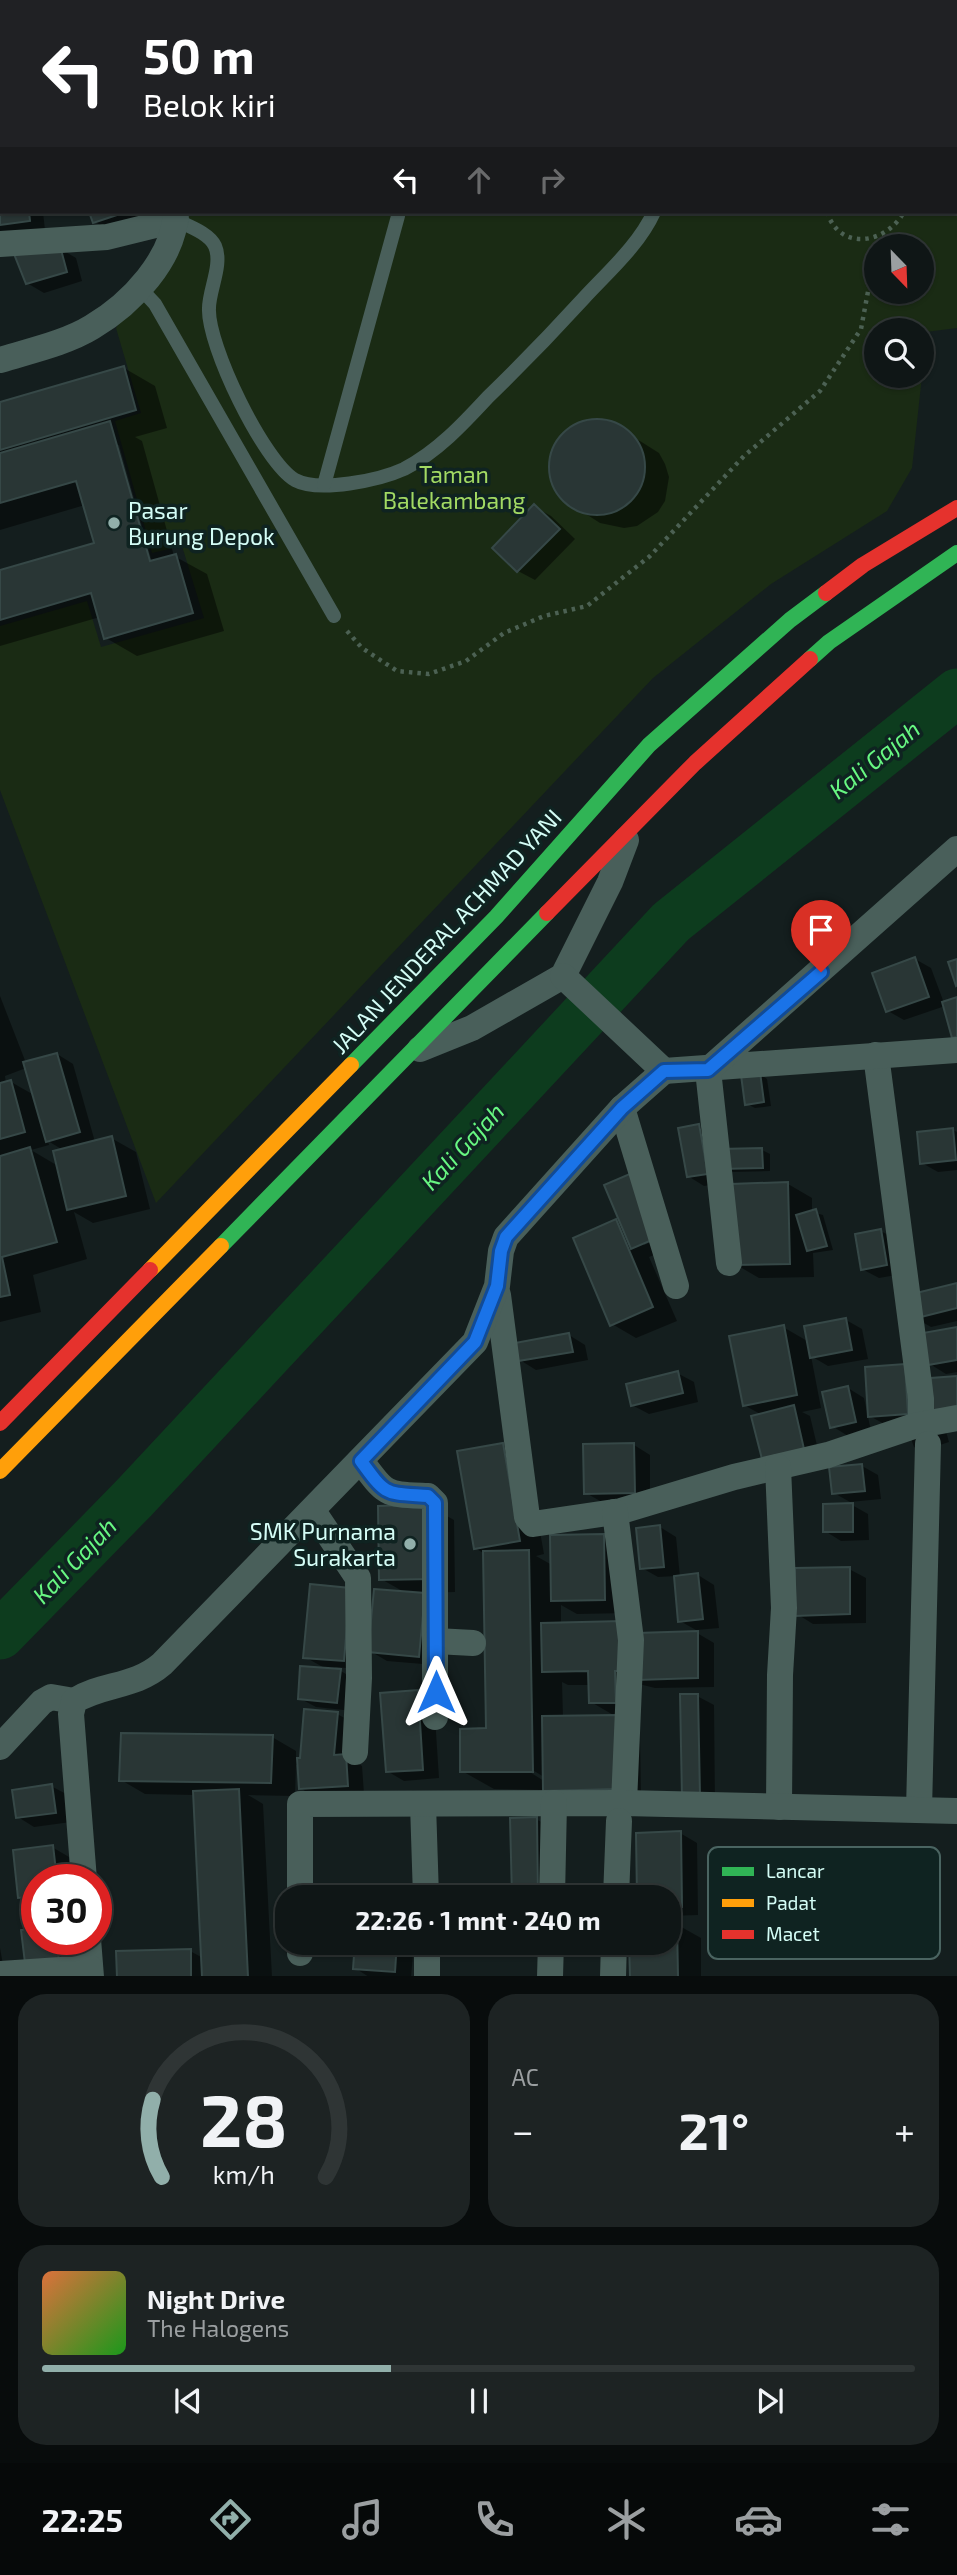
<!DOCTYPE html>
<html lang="id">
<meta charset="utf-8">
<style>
body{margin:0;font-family:"Exo 2",sans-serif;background:#1d2323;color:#f1f3f6;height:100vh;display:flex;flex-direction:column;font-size:26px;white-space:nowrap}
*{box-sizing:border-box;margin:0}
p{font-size:23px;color:#9b9fa1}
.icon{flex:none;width:38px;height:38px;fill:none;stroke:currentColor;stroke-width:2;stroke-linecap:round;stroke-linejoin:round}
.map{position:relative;height:1976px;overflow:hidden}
.details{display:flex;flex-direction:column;gap:18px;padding:18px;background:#080c0c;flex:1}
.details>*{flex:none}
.hud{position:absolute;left:0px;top:0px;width:957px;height:214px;box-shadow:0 2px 5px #0004,0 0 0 2px #2f3535;background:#202124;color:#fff;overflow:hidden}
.needle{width:46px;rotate:157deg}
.tools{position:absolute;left:864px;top:234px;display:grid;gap:14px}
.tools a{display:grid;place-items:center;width:70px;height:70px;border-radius:50%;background:#0f1616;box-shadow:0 2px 5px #0004,0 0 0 2px #2f3535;font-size:35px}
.speed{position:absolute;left:21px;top:1864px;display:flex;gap:14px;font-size:35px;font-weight:700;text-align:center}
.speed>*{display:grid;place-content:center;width:91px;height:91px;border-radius:50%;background:#0f1616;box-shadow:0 2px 5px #0004,0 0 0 2px #2f3535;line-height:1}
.speed .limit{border:10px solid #d22;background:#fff;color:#111}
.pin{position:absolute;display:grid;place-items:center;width:60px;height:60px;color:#fff;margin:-72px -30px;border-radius:50% 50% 50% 0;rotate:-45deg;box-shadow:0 0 7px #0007}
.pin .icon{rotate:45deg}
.me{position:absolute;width:77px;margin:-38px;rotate:0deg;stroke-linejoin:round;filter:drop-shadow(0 0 5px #0008)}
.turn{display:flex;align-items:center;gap:24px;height:147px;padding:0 28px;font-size:32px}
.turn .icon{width:91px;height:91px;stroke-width:2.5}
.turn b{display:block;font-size:49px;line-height:60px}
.lanes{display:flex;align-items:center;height:66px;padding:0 28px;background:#0003;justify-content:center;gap:35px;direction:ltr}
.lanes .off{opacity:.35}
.big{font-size:52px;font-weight:700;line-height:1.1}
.details .widget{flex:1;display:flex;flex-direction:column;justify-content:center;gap:10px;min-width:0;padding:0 24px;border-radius:28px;background:#1d2323}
.details .dial{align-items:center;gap:0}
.dial svg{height:182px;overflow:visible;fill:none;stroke:#2f3535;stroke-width:7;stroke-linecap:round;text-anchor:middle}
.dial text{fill:#f1f3f6;stroke:none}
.song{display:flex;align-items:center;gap:21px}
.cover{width:84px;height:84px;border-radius:10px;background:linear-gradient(135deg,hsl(20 70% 55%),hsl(120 70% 35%))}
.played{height:7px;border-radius:4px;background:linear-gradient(90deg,#91afaa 40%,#2f3535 40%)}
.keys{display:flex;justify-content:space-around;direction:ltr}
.heat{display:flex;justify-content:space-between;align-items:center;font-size:38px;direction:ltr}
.details .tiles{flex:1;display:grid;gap:18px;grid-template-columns:1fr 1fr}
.widget:last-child{grid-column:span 2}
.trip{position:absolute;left:275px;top:1885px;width:406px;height:70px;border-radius:28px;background:#0f1616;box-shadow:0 2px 5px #0004,0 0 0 2px #2f3535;font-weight:700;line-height:70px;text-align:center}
.tabs{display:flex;height:112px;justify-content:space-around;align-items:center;background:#060909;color:#9b9fa1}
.tabs .icon{width:49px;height:49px}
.tabs .current{color:#91afaa}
.tabs b{font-size:32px;color:#f1f3f6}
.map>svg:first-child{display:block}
</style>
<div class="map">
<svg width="957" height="1977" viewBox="0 0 957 1977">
<rect width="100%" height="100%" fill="#141e1e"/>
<path fill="#1a2b14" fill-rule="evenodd" d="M132,0H957V328L926,332L922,371V331H877V376H922L912,468L887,511L771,584L653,678L156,1203L0,790V626L87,601L101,647L204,618L182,546L152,553L115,421L141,413L116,328L185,225L188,212H956V2ZM877,247H922V292H877Z"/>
<g fill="#0007" fill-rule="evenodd">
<polygon points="216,0 266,0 269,2 216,2"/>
<polygon points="948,0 957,0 957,81 956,2"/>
<polygon points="0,5 2,5 1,25 0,24"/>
<polygon points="0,70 2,71 0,92"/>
<polygon points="0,123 2,123 0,154"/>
<polygon points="0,175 2,212 43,212 45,230 0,232"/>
<polygon points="91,212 153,212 154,216 111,232 95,222"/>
<polygon points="59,248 76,258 82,281 44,293 27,283"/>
<path d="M124,368L155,386L167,428L135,437L142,441L174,556L207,574L224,631L137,656L106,638L100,617L0,646V571L96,544L85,505L0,530V403ZM115,445H119L154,569L151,570Z"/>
<polygon points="588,422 613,424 659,453 665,464 669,477 665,501 658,512 637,526 624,528 600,523 564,500 551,479 552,453 557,442 576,425"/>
<polygon points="535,507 551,516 575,539 535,580 518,571 495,548"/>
<polygon points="915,959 931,968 944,1003 957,999 957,1039 945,1006 904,1020 888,1011"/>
<path d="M0,996L26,1063L57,1054L73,1064L95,1142L111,1138L136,1152L150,1209L93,1223L74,1212L87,1259L33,1275L41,1312L0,1322ZM26,1068L34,1095L11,1082L6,1083L5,1076ZM48,1141L63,1150L58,1166L31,1150L49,1145Z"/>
<polygon points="760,1074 767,1079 771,1106 755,1108 747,1104"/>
<polygon points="699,1126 715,1135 719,1161 762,1150 770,1154 770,1171 730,1172 723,1183 704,1186 688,1176"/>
<polygon points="953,1130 957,1132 957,1170 938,1172 922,1163"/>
<path d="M632,1175L649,1184L675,1246L649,1257L677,1321L636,1338L612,1324L575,1238L616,1221L623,1225L606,1186ZM667,1232L668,1235L644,1245V1242Z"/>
<polygon points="788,1184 812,1198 812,1212 823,1215 833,1250 813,1253 814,1277 759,1278 735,1264"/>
<polygon points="881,1231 897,1240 902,1274 879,1278 862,1269"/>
<polygon points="957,1284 957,1321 931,1327 915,1318"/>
<polygon points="846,1320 862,1329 868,1359 828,1366 811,1356 821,1408 802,1412 810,1416 820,1458 780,1468 762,1415 744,1405 783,1327 809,1342"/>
<polygon points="957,1329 957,1372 946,1374 930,1364"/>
<polygon points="569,1335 585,1345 588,1360 536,1370 520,1360"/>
<polygon points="904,1366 924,1422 886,1425 868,1415"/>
<polygon points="677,1373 694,1382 698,1402 649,1414 632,1405"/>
<polygon points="848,1388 864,1398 871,1431 848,1436 832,1426"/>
<polygon points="945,1428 949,1442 922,1451 914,1447 909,1433"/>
<path d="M503,1445L527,1459L544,1554L536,1556L552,1565L603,1536L628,1550L629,1613L577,1614L561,1605V1624L641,1635L697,1633L714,1643V1687L655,1688L639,1684L615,1716L591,1702L590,1685H568L562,1682L563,1718L640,1731L641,1802L545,1790L494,1789L462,1771L488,1730L485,1554L475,1548ZM526,1766L544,1777V1781L525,1769Z"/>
<polygon points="634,1445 650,1455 650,1501 602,1502 586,1493"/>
<polygon points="862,1466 878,1475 881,1499 850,1502 834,1493"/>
<polygon points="852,1505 868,1514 869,1540 841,1541 825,1531"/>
<polygon points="429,1506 454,1520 455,1592 420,1593 435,1665 387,1661 370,1651 406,1593 381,1579"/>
<polygon points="660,1527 676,1537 680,1577 698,1575 714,1585 719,1628 696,1630 680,1621 676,1576 658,1577 642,1568"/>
<polygon points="849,1569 866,1578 866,1623 813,1624 797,1614"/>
<polygon points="350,1589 360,1669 334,1667 356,1680 353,1711 316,1707 299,1698 328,1670 305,1657"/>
<polygon points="418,1692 434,1702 439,1778 404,1781 387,1771"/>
<polygon points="697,1696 714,1705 715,1806 700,1806"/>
<polygon points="337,1714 354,1723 351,1759 362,1766 364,1794 317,1798 300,1788 299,1765 296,1765 295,1796 248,1795 263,1804 272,1977 119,1977 190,1951 203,1958 195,1795 145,1794 121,1780 272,1737 296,1751 296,1760 301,1759"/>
<polygon points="51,1786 68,1795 71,1822 34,1827 18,1817"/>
<polygon points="536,1819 552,1828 554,1897 514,1897"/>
<polygon points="680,1833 697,1843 698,1915 668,1916 668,1897 638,1897"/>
<polygon points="52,1847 69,1857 71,1880 37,1880 37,1906 20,1897"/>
<polygon points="676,1924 701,1938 701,1977 631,1977 668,1942"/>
<polygon points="37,1939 71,1939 74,1967 43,1971"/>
<polygon points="357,1942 414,1943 411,1977 369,1977 355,1968"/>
<polygon points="464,1942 518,1942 517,1953 478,1950"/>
<polygon points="0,1948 5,1976 0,1976"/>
</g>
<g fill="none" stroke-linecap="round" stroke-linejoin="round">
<polyline stroke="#0d3c1e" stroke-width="49" points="0,1635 134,1498 671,922 957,693"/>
</g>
<g fill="#293635" stroke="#364847" stroke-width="2">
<polygon points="946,0 957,0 957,86 956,2"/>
<polygon points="0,173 2,212 29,212 30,221 0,225"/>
<polygon points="89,212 126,212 93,223"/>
<polygon points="10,244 60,246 67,272 26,284"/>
<polygon points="124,366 136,410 0,450 0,402"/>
<circle cx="597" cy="467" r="48"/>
<polygon points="110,421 150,561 176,554 193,613 104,639 91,593 0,620 0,570 94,543 76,481 0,503 0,453"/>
<polygon points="534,504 560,529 517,572 492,548"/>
<polygon points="915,957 929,997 886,1012 872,973"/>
<polygon points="957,959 957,985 956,986 948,962"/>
<polygon points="957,997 957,1037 952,1038 942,1002"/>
<polygon points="57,1053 80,1132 46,1142 23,1062"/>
<polygon points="760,1072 764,1102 745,1105 741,1075"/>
<polygon points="11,1080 25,1132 0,1139 0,1083"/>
<polygon points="699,1124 708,1174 687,1177 678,1128"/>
<polygon points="953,1128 956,1160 920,1164 917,1132"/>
<polygon points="112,1136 126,1196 67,1210 53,1151"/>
<polygon points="30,1147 57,1242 2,1257 10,1295 0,1297 0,1156"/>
<polygon points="762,1148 763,1168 720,1169 720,1149"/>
<polygon points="632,1173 659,1237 631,1249 604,1185"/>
<polygon points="788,1182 790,1264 733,1265 731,1184"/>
<polygon points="816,1209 827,1246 807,1251 796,1215"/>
<polygon points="616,1219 653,1307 610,1326 573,1238"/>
<polygon points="881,1229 887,1265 861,1270 855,1234"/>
<polygon points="957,1283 957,1308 913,1319 908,1295"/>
<polygon points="846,1318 852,1350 810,1358 804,1326"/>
<polygon points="784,1325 797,1395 743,1406 729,1336"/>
<polygon points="957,1327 957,1360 928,1365 923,1333"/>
<polygon points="569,1333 573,1352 518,1361 515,1343"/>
<polygon points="905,1364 908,1414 868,1417 865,1367"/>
<polygon points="678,1371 683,1393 631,1406 626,1384"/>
<polygon points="957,1376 957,1408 933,1410 931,1378"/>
<polygon points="848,1386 856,1422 830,1428 822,1392"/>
<polygon points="794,1405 804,1449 762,1459 751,1416"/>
<polygon points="503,1443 520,1541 474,1549 457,1451"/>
<polygon points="634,1443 635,1493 584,1494 583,1444"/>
<polygon points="862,1464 865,1491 832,1494 829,1467"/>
<polygon points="853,1503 853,1532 823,1532 823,1504"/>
<polygon points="430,1504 431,1579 379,1580 378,1506"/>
<polygon points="660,1525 664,1567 640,1569 636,1528"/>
<polygon points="604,1534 605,1600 551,1601 550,1535"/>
<polygon points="529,1550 533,1772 460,1772 460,1729 486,1728 483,1551"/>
<polygon points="850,1567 850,1614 795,1616 795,1568"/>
<polygon points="698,1573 703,1619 678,1622 674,1576"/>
<polygon points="310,1584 350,1588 344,1661 303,1658"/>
<polygon points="374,1589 425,1593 419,1657 368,1652"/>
<polygon points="622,1621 622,1671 615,1671 616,1703 589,1703 588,1671 542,1672 541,1623"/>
<polygon points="698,1631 698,1678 637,1680 637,1633"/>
<polygon points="300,1666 341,1669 337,1703 298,1699"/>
<polygon points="418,1690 423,1770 386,1772 380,1693"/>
<polygon points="680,1694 698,1694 700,1797 682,1798"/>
<polygon points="304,1709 338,1712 334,1755 346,1754 348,1786 299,1789 297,1758 300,1758"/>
<polygon points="616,1715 617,1789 543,1791 542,1716"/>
<polygon points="121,1733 273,1735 271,1783 119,1781"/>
<polygon points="52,1784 56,1813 16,1818 12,1790"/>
<polygon points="239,1789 248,1977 202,1977 193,1791"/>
<polygon points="537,1817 538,1897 512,1897 510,1818"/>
<polygon points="681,1831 682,1907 668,1907 668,1897 637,1897 636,1833"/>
<polygon points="53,1845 57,1880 37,1880 37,1896 18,1898 13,1850"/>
<polygon points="668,1922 677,1922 678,1977 630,1977 629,1942 668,1942"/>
<polygon points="37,1928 37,1939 56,1939 59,1959 25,1963 21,1930"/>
<polygon points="355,1942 397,1942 395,1972 353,1969"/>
<polygon points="191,1949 191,1977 117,1977 116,1951"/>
</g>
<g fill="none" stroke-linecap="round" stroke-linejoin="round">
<g stroke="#4c6153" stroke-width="4.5" stroke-dasharray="3.5 5" stroke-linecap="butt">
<polyline points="906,2 906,0"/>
<polyline points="956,157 957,159"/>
<path d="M827,212C840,252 886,244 904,212"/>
<polyline points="347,631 362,648 397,671 429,674 466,661 504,633 544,616 587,606 650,556 744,456 820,391 861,329 878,238"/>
</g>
<g stroke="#495f5a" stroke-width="14">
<polyline points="720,2 720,0"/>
<path d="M176,220C188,226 209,233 215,246C223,264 209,290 209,308C207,345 264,462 295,480C319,493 380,480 404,469C437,452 463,424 488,397C521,365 553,332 584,298C608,272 639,245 654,212"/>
<polyline points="141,289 155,304 334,616"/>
<polyline points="324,485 398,216"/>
</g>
<g stroke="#495f5a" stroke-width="26">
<polyline points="109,0 110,2"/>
<polyline points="0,244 107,237 176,220"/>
<path d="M0,360C29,351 66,343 92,327C131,304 174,259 176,212"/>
<polyline points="420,1049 472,1028 563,976 610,882 626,840"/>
<polyline points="876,1055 921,1399 921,1424"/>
<polyline points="664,1071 957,1050"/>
<polyline points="622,1108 676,1286"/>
<polyline points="729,1263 708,1070 957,849"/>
<polyline points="498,1295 527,1517 533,1524 621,1511 734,1477 828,1455 914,1426 957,1418"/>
<path d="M361,1461C387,1496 385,1494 428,1496L435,1503V1717"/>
<polyline points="778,1467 784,1608 780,1675 779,1807"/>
<polyline points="313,1511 358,1578 359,1678 355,1752"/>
<polyline points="615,1512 631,1640 624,1803"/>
<polyline points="436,1641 473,1643"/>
<polyline points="0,1747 42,1702 51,1697 74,1701"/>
<polyline points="423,1804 426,1897"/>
<polyline points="919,1810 928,1444"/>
<path d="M84,1880L71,1714L74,1701C103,1683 134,1688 162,1664L475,1342L497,1286L501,1251L506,1237L622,1108L664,1071L563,976"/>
<polyline points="300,1897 300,1804 624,1803 957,1811"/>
<polyline points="552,1897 554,1803"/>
<polyline points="616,1897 619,1821"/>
<polyline points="88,1939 91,1977"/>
<polyline points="300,1942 300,1953"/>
<polyline points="427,1942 427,1977"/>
<polyline points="0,1974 90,1968"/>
<polyline points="550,1977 551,1942"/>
<polyline points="613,1977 614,1942"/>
</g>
<g stroke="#30b455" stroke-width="16">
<polyline points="810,659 829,642 957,553"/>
<polyline points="351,1065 496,917 649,745 790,620 826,593"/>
<polyline points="221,1246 547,913"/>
</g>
<g stroke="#ff9f0a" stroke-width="16">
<polyline points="150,1270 351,1065"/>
<polyline points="0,1471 221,1246"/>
</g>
<g stroke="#e5322d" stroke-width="16">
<polyline points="826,593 863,565 957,508"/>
<polyline points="547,913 695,763 810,659"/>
<polyline points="0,1423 150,1270"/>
</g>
</g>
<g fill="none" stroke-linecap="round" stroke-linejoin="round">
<g stroke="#114b97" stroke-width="18">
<path id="route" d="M436,1692L435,1503L428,1496C385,1493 387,1497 361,1461L475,1342L497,1286L501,1251L506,1237L622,1108L664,1071L708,1070L821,972"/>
</g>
<use href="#route" stroke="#1a73e8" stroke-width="12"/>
</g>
<g fill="#91afaa" stroke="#0f2321" stroke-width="2.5">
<circle cx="114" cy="523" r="7"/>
<circle cx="410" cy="1544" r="7"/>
</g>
<g text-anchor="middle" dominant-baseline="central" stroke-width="7" stroke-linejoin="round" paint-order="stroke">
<g font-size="23" fill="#a2d963" stroke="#0f2321">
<text x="454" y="474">Taman<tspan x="454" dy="26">Balekambang</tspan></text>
</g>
<g font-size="23" fill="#d4fdf6" stroke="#0f2321" text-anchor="start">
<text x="128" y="510">Pasar<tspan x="128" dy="26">Burung Depok</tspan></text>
<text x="396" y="1531" text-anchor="end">SMK Purnama<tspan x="396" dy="26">Surakarta</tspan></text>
</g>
<g font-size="23" fill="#d4fdf6" stroke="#0f2321">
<text transform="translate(446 931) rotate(-47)">JALAN JENDERAL ACHMAD YANI</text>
</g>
<g font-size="24" font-style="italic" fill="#67f782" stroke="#0f2321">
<text transform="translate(874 759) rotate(-39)">Kali Gajah</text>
<text transform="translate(462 1146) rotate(-47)">Kali Gajah</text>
<text transform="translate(74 1560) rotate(-46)">Kali Gajah</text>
</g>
</g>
<rect x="708" y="1847" width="232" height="112" rx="10" fill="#0f2321" stroke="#4a6461" stroke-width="2"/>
<rect x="722" y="1867" width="32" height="9" fill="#30b455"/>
<rect x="722" y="1899" width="32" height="8" fill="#ff9f0a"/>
<rect x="722" y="1930" width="32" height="9" fill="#e5322d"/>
<g font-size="19" fill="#d4fdf6">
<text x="766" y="1878">Lancar</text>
<text x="766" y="1910">Padat</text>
<text x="766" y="1941">Macet</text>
</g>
</svg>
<div class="tools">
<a><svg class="needle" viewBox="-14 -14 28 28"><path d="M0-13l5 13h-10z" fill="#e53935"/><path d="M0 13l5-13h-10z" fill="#9b9fa1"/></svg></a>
<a><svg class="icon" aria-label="search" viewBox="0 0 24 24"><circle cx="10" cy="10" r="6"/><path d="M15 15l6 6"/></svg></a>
</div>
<div class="speed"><div class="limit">30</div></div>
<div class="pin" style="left:821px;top:972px;background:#d93025"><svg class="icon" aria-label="arrive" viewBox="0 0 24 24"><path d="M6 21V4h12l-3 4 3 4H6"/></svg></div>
<svg class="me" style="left:436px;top:1692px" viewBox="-20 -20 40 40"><path d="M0-17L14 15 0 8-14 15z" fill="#1a73e8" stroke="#fff" stroke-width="4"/></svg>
<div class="trip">22:26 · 1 mnt · 240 m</div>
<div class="hud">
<div class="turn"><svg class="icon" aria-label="left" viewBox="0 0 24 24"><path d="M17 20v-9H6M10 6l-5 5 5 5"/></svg><div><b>50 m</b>Belok kiri</div></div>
<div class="lanes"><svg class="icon" aria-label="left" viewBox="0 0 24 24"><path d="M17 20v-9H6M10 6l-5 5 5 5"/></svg><svg class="icon off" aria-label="ahead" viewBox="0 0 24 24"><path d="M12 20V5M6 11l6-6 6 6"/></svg><svg class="icon off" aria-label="right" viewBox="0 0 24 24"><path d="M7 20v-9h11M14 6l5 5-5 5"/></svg></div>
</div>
</div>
<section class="details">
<div class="tiles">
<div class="widget dial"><svg viewBox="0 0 100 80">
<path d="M14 69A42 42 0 1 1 86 69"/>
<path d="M14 69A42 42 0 0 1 10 35" stroke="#91afaa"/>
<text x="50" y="56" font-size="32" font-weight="700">28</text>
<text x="50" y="72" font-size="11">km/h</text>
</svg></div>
<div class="widget"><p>AC</p>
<div class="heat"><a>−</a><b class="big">21°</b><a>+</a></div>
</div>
<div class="widget">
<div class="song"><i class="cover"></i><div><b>Night Drive</b><p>The Halogens</p></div></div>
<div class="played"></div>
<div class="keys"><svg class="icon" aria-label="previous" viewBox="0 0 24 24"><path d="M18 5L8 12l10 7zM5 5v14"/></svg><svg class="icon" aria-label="pause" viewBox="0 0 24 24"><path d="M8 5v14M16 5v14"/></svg><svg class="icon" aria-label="next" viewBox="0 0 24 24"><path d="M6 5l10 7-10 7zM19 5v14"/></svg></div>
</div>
</div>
</section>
<nav class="tabs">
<b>22:25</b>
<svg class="icon current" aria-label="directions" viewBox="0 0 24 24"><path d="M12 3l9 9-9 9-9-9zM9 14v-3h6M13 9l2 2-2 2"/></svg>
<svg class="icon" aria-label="music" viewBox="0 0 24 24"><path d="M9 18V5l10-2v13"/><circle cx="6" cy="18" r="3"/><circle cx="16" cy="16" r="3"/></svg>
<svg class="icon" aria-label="phone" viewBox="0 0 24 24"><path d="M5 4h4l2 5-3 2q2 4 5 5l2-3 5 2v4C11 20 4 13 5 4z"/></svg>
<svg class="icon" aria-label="climate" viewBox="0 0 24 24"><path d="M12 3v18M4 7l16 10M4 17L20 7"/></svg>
<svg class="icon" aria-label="car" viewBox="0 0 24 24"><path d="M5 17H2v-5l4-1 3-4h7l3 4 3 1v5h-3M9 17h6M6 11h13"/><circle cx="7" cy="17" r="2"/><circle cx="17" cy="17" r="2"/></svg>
<svg class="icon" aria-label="filters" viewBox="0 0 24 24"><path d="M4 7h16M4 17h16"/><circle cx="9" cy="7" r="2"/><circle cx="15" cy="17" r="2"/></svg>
</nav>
